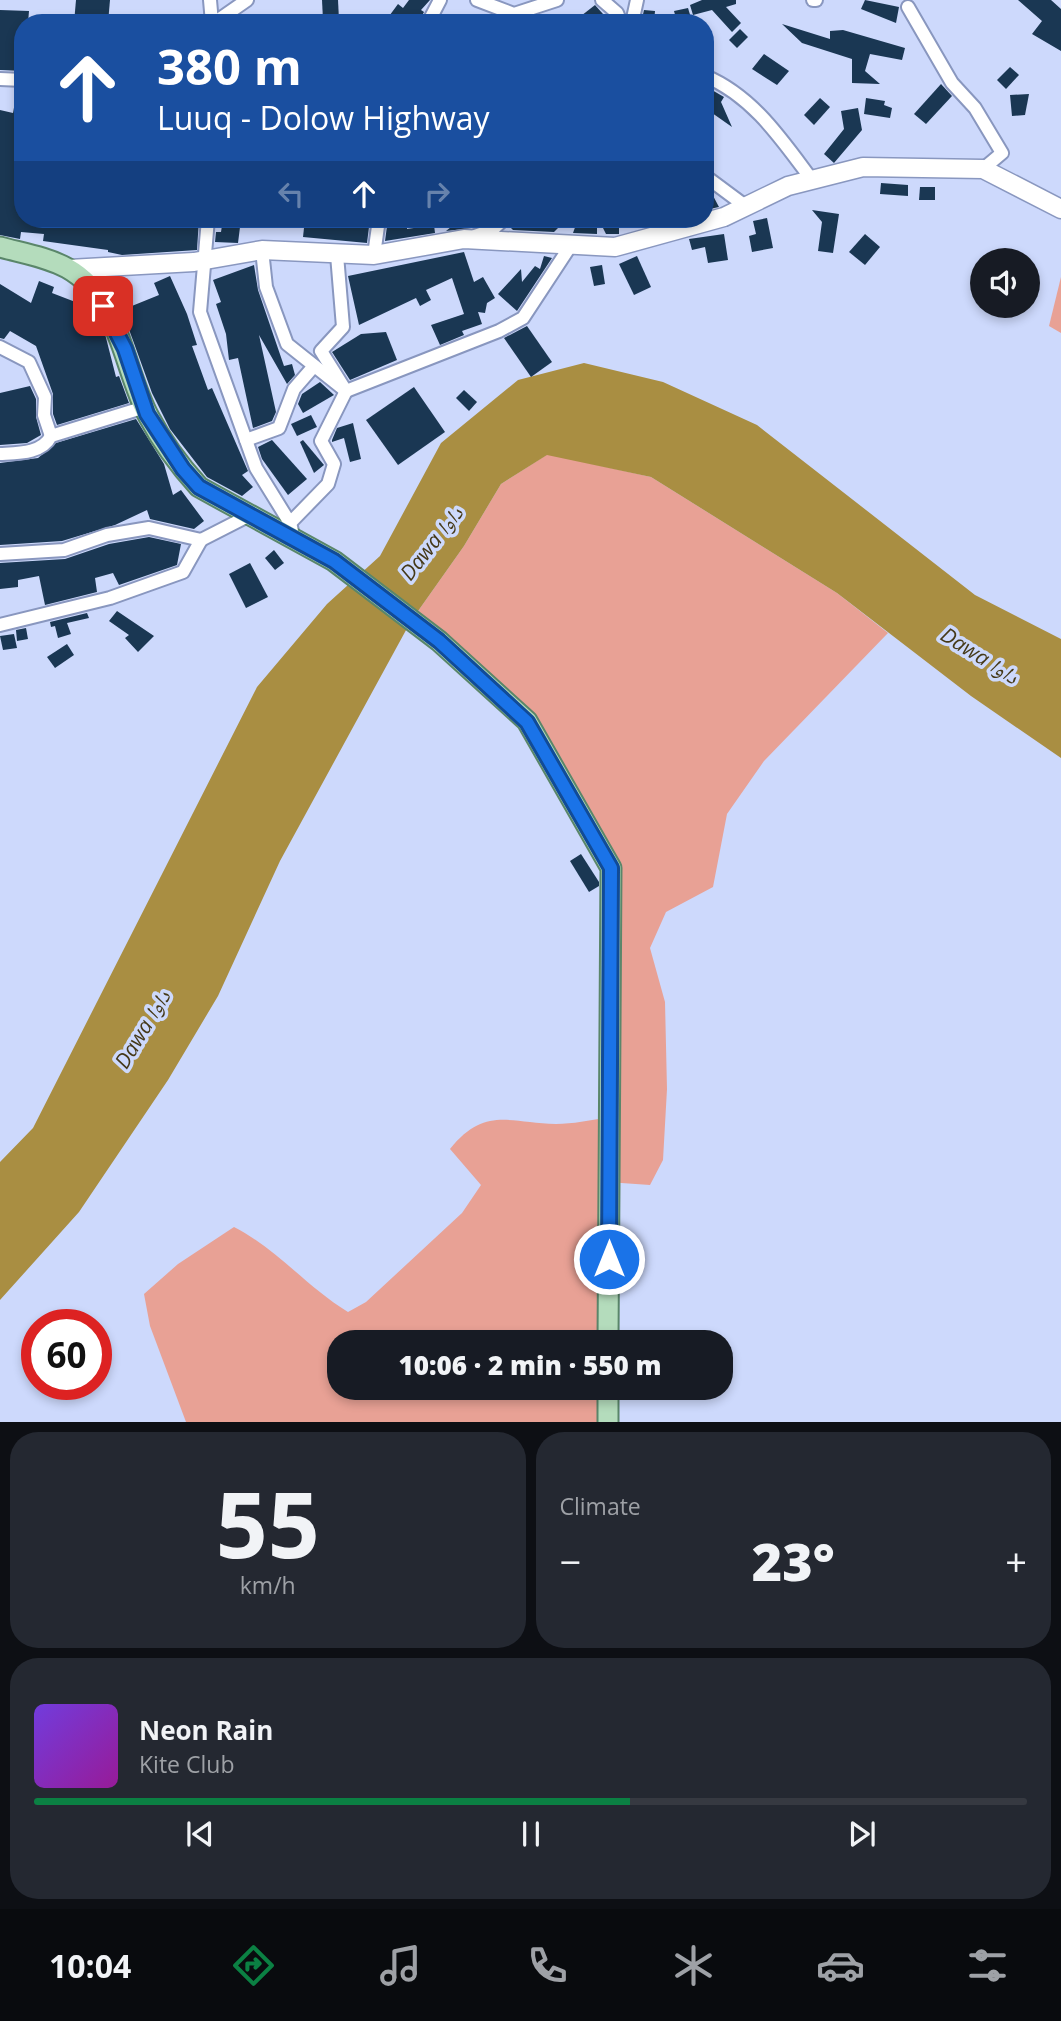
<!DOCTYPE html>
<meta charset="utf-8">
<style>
body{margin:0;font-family:"Open Sans","Noto Naskh Arabic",sans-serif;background:#242831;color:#f1f3f6;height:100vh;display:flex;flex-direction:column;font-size:26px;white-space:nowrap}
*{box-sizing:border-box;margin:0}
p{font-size:23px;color:#9ea1a6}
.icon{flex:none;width:38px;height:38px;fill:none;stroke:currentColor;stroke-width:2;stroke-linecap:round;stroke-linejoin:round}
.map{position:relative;height:1422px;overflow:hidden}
.side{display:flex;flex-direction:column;gap:10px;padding:10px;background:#0d0f14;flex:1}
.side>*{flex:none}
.banner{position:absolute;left:14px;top:14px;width:700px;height:214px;border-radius:28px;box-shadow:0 4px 10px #0003;background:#1a4fa0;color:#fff;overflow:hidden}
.tools{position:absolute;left:970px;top:248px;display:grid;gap:14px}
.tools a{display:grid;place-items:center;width:70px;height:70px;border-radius:50%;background:#171b24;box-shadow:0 4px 10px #0003;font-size:35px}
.speed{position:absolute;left:21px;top:1309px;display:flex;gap:14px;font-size:35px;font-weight:700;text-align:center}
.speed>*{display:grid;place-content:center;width:91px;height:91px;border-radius:50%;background:#171b24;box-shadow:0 4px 10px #0003;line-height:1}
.speed .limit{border:10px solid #d22;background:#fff;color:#111}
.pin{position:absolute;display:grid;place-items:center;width:60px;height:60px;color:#fff;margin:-30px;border-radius:14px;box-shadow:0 4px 10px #0006}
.me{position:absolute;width:77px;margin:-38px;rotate:0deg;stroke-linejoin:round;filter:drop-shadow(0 0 5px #0008)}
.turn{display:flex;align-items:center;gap:24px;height:147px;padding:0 28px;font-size:32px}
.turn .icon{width:91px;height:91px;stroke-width:2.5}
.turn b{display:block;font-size:49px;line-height:60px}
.lanes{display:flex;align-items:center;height:66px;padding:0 28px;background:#0003;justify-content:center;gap:35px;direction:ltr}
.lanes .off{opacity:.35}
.big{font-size:52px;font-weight:800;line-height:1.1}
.side .widget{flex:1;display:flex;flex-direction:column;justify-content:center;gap:10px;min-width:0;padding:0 24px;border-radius:28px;background:#242831}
.side .dial{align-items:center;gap:0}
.dial b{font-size:91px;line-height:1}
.song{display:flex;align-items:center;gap:21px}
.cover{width:84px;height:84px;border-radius:10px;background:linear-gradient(135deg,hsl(260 70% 55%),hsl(300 70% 35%))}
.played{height:7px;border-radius:4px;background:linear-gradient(90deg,#0b8043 60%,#363941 60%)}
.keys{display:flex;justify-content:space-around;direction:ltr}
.heat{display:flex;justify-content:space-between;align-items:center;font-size:38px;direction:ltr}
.side .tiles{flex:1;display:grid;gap:10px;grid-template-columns:1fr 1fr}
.widget:last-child{grid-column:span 2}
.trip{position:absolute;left:327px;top:1330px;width:406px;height:70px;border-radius:28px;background:#171b24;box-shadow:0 4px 10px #0003;font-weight:800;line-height:70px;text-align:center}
.tab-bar{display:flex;height:112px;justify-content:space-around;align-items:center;background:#090b0e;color:#9ea1a6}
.tab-bar .icon{width:49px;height:49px}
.tab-bar .current{color:#0b8043}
.tab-bar b{font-size:32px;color:#f1f3f6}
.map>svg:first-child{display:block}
</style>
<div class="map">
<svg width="1061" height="1423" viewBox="0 0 1061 1423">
<rect width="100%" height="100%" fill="#cdd9fc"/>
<g fill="#e8a195">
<polygon points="1061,277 1061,333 1049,326"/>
<path d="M548,454L651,477L837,593L888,633L764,761L727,814L713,887L666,912L650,948L665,1002L667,1089L663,1160L650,1185L607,1182V1342H340V1388H607V1422H186L150,1326L144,1294L178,1264L234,1227C277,1249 307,1287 348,1312L366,1302L462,1213L481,1185L450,1149C485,1106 509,1123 556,1124C573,1124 590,1120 606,1118L607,868L524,723L411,621L464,546L501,484Z"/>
</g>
<polygon fill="#a98e42" points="584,363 663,382 757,425 975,595 1061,639 1061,758 971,696 837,593 651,477 547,455 501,484 464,546 411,621 280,861 218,996 168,1080 79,1212 0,1300 0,1162 33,1128 257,687 327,604 380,556 441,443 518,380"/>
<g fill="#1a3753">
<polygon points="76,0 110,0 108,23 74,23"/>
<polygon points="322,0 338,0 339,20 323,20"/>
<polygon points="409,0 430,0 421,10 424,12 418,23 384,23 398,4 403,8"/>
<polygon points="702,0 736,0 736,4 726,7 741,23 732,32 712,10 693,15 690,5"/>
<polygon points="865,0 899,7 896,23 861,9"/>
<polygon points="1018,0 1051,0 1061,9 1061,51 1032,34 1042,21"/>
<polygon points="595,5 611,23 572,23"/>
<polygon points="688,8 691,18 677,22 674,11"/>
<polygon points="0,10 29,11 28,23 23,23 23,71 0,70"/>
<polygon points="644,10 655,11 654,23 641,23"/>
<polygon points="782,24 830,39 830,31 843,30 905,48 902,60 870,54 865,71 880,84 852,83 852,59 802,43"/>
<polygon points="740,29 748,37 737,48 729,40"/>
<polygon points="764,54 789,71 777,85 752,69"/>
<polygon points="1010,67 1019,75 1006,89 997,80"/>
<polygon points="941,84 952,96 926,124 914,114"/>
<polygon points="705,86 724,97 721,102 732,127 705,108"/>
<polygon points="17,91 23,92 23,219 199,219 197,250 122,255 108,252 108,250 43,241 44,234 21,232 20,239 0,235 0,110 13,113"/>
<polygon points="1029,94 1025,115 1012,116 1010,95"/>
<polygon points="820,98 830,107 814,125 804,115"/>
<polygon points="866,98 885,101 884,105 892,108 890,118 864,114"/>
<polygon points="858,108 862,130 834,163 824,154 844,129 841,111"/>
<polygon points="881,183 908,185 908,196 880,194"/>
<polygon points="705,187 711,192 719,207 705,210"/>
<polygon points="920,187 935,187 935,200 919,200"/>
<polygon points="812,210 839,214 833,253 818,251 822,222"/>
<polygon points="767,218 773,248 752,252 749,236 756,234 753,221"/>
<polygon points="223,219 241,219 238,243 215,242 216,232 221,232"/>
<polygon points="305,219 370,219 367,243 303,237"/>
<polygon points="388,219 407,220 407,229 434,225 435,233 385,241"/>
<polygon points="461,219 491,219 472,228 446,231"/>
<polygon points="513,219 551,219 559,227 554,232 513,230 509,226"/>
<polygon points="578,219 597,219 597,234 573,233"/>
<polygon points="619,219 619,234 606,234 599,220"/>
<polygon points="724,234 728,260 708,263 705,247 692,250 689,239"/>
<polygon points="865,234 880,247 865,265 849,252"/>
<polygon points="464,252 474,282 483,277 495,298 487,303 485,313 478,312 482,324 462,331 464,335 440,345 431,325 464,314 452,278 426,290 431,300 420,306 416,298 359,325 348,276"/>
<polygon points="544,256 552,258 517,311 498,294 521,269 522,282 535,266 540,269"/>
<polygon points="637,256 651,287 634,295 619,264"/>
<polygon points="254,265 258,290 284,366 292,364 295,375 287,384 259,335 276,412 272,421 253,428 238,358 229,360 226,334 216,304 221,302 213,280"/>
<polygon points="602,265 605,284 594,286 590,267"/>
<polygon points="170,276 187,314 197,345 192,346 208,390 212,388 248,471 242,475 253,487 242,496 207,477 170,429 152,393 122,310 159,295 154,283"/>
<polygon points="39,281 54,287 52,293 91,308 105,334 116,377 119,376 129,403 57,425 53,414 53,394 36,346 10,331 4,339 0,338 0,284 31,303"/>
<polygon points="527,326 552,362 531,377 504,338"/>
<polygon points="386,332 397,360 350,380 332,352 361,334"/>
<polygon points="320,382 334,395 303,413 298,404 302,394"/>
<polygon points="30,386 36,399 36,417 41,435 27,443 0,445 0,393"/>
<polygon points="414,387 445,432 398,465 366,420"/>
<polygon points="464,390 477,402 469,411 456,398"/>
<polygon points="311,415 317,427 297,436 291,424"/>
<polygon points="136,419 164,464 173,495 181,490 204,521 194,529 150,519 147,510 115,525 62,541 0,545 0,463 38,458 56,443"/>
<polygon points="353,423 361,459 350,462 344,438 332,442 332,440 337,428"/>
<polygon points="272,440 307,479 288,495 262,459 258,447"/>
<polygon points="303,440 324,465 314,473 300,442"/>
<polygon points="149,537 181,544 177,565 119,585 113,573 95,578 97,592 45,605 39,576 18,580 18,587 0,589 0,563 65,559 109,544"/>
<polygon points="274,550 284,563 275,570 265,558"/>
<polygon points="250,563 268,597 246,608 229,574"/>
<polygon points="117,611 154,636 138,652 125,638 129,635 109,621"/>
<polygon points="87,613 89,618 67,623 71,634 58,638 55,626 51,627 50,622"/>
<polygon points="26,628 28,639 17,641 16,630"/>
<polygon points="14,634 17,648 3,650 0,636"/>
<polygon points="67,644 74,655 55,668 47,657"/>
<polygon points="581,854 599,882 599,886 589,892 570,861"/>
</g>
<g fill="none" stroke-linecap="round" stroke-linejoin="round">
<g stroke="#8997bf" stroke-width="16">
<g id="minor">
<polyline points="210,0 212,23"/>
<polyline points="477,0 514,14 557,0"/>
<polyline points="602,0 617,13 621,23"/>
<polyline points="813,0 816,0"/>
<polyline points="908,7 952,83 975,108 1002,153 983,169"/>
<polyline points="214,23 247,0"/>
<polyline points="428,23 440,0"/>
<polyline points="632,23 637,0"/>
<path d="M705,76C753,96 782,140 812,180"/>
<polyline points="0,79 23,80"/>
<polyline points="705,176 744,205"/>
<polyline points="208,219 200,312 256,468 290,523 294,539"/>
<polyline points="475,236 492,230 504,219"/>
<polyline points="262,250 266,287 287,344 346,391 499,331 523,318 571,245"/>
<polyline points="374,255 379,219"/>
<polyline points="0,347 29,362 45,397 44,415 51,436"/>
<polyline points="246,440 279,428 294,389 314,366"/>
<path d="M0,454C17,453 42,454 51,436L145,407"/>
<polyline points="290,523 328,484 334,464 321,441 346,391 321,351 343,327 337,255"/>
<polyline points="0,554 64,550 107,535 149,528 201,540 248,516"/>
<polyline points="0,625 110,598 183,572 201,540"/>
</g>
</g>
<g stroke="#8997bf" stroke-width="21">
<polyline id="secondary" points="69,269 194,262 262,250 374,255 464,239 615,247 724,217 788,186 863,167 983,169 1061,209"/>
</g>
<g stroke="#5a866a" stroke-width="23">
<g id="primary">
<path d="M0,247C22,253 47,257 67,268C121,298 123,369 149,417C162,442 180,466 199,487L334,561L439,641L527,721L611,868L608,1342"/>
<polyline points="608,1423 608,1388"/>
</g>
</g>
<use href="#minor" stroke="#fff" stroke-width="12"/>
<use href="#secondary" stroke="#fff" stroke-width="18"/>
<use href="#primary" stroke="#b4dcbc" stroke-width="19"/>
</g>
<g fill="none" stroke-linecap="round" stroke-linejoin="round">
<g stroke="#114b97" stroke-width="18">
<polyline id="route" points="103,306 125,349 147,414 183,469 199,487 334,561 439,641 527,722 611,868 609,1259"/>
</g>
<use href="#route" stroke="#1a73e8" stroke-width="12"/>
</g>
<g text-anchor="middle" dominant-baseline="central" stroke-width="7" stroke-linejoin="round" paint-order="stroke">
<g font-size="21" font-style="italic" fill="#453918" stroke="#cdd9fc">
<text transform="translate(431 543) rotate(-52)">Dawa داوا</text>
<text transform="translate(980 655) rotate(32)">Dawa داوا</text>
<text transform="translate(142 1029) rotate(-59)">Dawa داوا</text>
</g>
</g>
</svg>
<div class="tools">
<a><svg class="icon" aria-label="sound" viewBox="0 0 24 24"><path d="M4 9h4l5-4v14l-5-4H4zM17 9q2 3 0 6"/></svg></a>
</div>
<div class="speed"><div class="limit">60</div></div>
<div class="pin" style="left:103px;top:306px;background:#d93025"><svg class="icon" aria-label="arrive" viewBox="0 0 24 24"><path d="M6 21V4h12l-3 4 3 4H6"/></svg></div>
<svg class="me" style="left:609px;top:1259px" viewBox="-20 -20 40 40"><circle r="17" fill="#1a73e8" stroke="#fff" stroke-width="3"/><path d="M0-11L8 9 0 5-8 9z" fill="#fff"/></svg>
<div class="trip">10:06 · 2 min · 550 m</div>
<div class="banner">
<div class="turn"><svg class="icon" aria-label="ahead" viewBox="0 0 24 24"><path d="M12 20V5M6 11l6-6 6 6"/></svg><div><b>380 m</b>Luuq - Dolow Highway</div></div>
<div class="lanes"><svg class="icon off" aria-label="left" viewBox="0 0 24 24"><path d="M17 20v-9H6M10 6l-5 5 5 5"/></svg><svg class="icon" aria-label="ahead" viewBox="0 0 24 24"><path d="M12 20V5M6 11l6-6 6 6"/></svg><svg class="icon off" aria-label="right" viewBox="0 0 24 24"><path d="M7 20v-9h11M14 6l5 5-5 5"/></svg></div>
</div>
</div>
<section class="side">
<div class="tiles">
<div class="widget dial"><b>55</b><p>km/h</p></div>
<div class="widget"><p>Climate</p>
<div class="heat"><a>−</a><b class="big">23°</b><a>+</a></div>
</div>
<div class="widget">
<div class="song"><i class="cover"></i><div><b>Neon Rain</b><p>Kite Club</p></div></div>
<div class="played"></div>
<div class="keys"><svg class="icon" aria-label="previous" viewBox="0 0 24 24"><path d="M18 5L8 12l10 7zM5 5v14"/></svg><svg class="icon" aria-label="pause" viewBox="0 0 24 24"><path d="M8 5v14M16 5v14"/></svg><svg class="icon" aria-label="next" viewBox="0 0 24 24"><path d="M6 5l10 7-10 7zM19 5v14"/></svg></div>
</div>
</div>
</section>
<nav class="tab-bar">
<b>10:04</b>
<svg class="icon current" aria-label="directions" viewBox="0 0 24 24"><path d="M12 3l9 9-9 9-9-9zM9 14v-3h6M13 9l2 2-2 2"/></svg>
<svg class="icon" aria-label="music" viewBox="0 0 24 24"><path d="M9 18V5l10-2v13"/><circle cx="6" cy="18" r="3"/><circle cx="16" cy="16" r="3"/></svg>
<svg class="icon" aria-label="phone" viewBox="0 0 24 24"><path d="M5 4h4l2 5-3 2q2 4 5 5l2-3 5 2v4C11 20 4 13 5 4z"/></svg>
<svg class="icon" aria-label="climate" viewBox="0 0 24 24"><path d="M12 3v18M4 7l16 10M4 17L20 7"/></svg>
<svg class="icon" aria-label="car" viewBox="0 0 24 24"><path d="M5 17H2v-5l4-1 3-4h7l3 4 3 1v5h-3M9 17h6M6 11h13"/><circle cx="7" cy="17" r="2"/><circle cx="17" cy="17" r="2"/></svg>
<svg class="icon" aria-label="filters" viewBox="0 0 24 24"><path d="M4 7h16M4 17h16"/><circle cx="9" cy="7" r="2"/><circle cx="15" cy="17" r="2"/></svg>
</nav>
